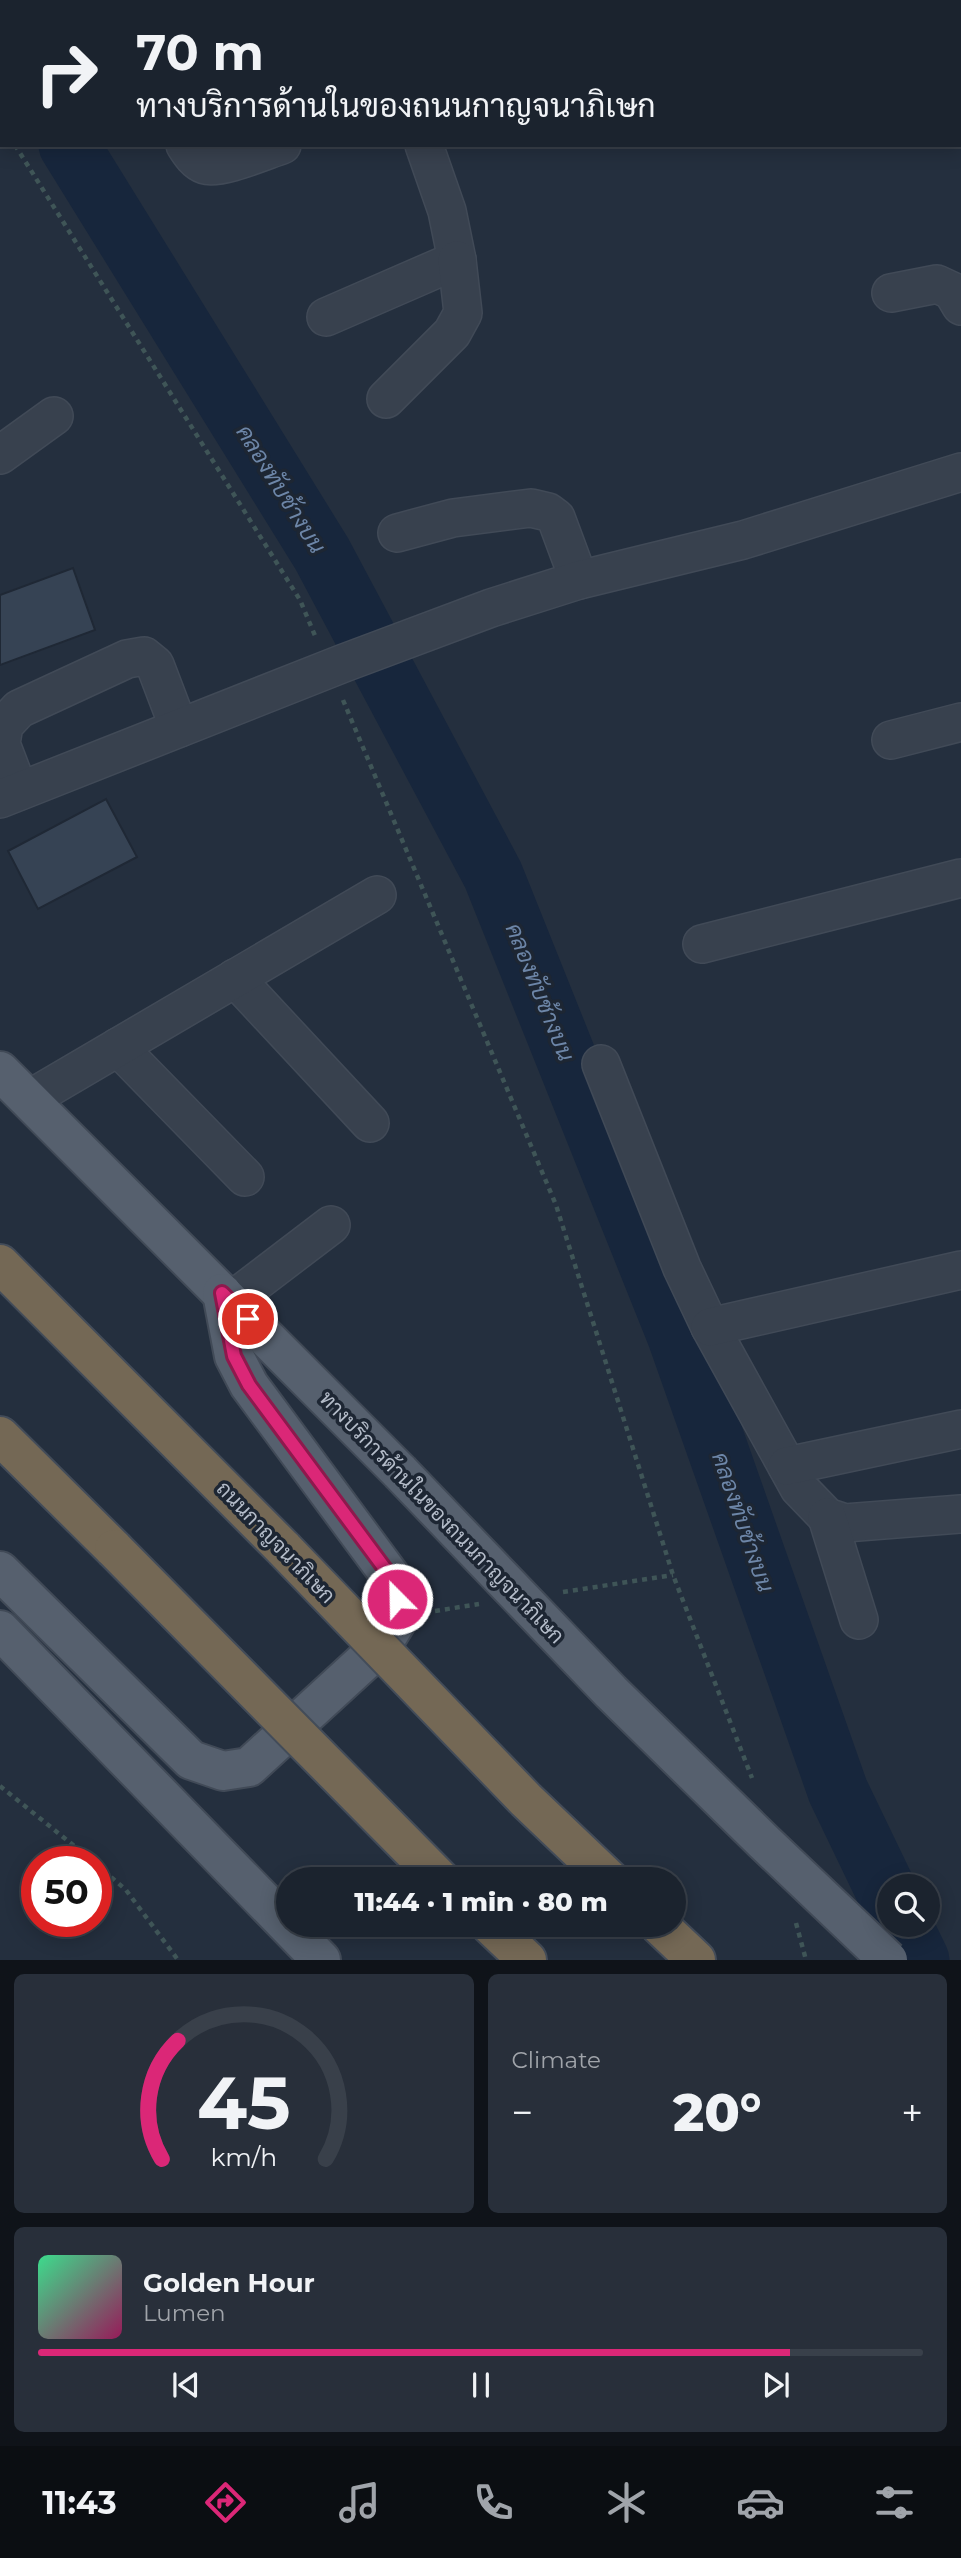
<!DOCTYPE html>
<meta charset="utf-8">
<style>
body{margin:0;font-family:Montserrat,Sarabun,sans-serif;background:#282f3a;color:#f1f3f6;height:100vh;display:flex;flex-direction:column;font-size:26px;white-space:nowrap}
*{box-sizing:border-box;margin:0}
p{font-size:23px;color:#a0a4aa}
.icon{flex:none;width:38px;height:38px;fill:none;stroke:currentColor;stroke-width:2;stroke-linecap:round;stroke-linejoin:round}
.map{position:relative;height:1960px;overflow:hidden}
.drawer{display:flex;flex-direction:column;gap:14px;padding:14px;background:#0f1319;flex:1}
.drawer>*{flex:none}
.top-card{position:absolute;left:0px;top:0px;width:962px;height:147px;box-shadow:0 4px 18px #0003,0 0 0 2px #39404a;background:#1b232e;color:#f1f3f6;overflow:hidden}
.buttons{position:absolute;left:877px;top:1874px;display:grid;gap:14px}
.buttons a{display:grid;place-items:center;width:63px;height:63px;border-radius:50%;background:#1b232e;box-shadow:0 4px 18px #0003,0 0 0 2px #39404a;font-size:35px}
.speed{position:absolute;left:21px;top:1846px;display:flex;gap:14px;font-size:35px;font-weight:700;text-align:center}
.speed>*{display:grid;place-content:center;width:91px;height:91px;border-radius:50%;background:#1b232e;box-shadow:0 4px 18px #0003,0 0 0 2px #39404a;line-height:1}
.speed .limit{border:10px solid #d22;background:#fff;color:#111}
.pin{position:absolute;display:grid;place-items:center;width:60px;height:60px;color:#fff;margin:-30px;border:4px solid #fff;border-radius:50%;box-shadow:0 2px 7px #0007}
.me{position:absolute;width:77px;margin:-38px;rotate:337deg;stroke-linejoin:round;filter:drop-shadow(0 0 5px #0008)}
.turn{display:flex;align-items:center;gap:24px;height:147px;padding:0 21px;font-size:32px}
.turn .icon{width:91px;height:91px;stroke-width:2.5}
.turn b{display:block;font-size:49px;line-height:60px}
.big{font-size:52px;font-weight:800;line-height:1.1}
.drawer .widget{flex:1;display:flex;flex-direction:column;justify-content:center;gap:10px;min-width:0;padding:0 24px;border-radius:10px;background:#282f3a}
.drawer .dial{align-items:center;gap:0}
.dial svg{height:182px;overflow:visible;fill:none;stroke:#39404a;stroke-width:7;stroke-linecap:round;text-anchor:middle}
.dial text{fill:#f1f3f6;stroke:none}
.song{display:flex;align-items:center;gap:21px}
.cover{width:84px;height:84px;border-radius:10px;background:linear-gradient(135deg,hsl(150 70% 55%),hsl(330 70% 35%))}
.played{height:7px;border-radius:4px;background:linear-gradient(90deg,#db2777 85%,#39404a 85%)}
.keys{display:flex;justify-content:space-around;direction:ltr}
.heat{display:flex;justify-content:space-between;align-items:center;font-size:38px;direction:ltr}
.drawer .tiles{flex:1;display:grid;gap:14px;grid-template-columns:1fr 1fr}
.widget:last-child{grid-column:span 2}
.trip{position:absolute;left:276px;top:1867px;width:410px;height:70px;border-radius:35px;background:#1b232e;box-shadow:0 4px 18px #0003,0 0 0 2px #39404a;font-weight:800;line-height:70px;text-align:center}
.tab-bar{display:flex;height:112px;justify-content:space-around;align-items:center;background:#0b0e12;color:#a0a4aa}
.tab-bar .icon{width:49px;height:49px}
.tab-bar .on{color:#db2777}
.tab-bar b{font-size:32px;color:#f1f3f6}
.map>svg:first-child{display:block}
</style>
<div class="map">
<svg width="961" height="1960" viewBox="0 0 961 1960">
<rect width="100%" height="100%" fill="#242f3e"/>
<g fill="none" stroke-linecap="round" stroke-linejoin="round">
<g stroke="#17263c" stroke-width="61">
<polyline points="0,23 2,26"/>
<polyline points="69,145 322,554 493,875 678,1337 838,1791 889,1897"/>
<polyline points="902,1925 919,1960"/>
</g>
</g>
<g fill="#364354" stroke="#1f2835" stroke-width="2">
<polygon points="73,568 95,630 0,665 0,595"/>
<polygon points="106,799 137,857 38,909 8,851"/>
</g>
<g fill="none" stroke-linecap="round" stroke-linejoin="round">
<g stroke="#414a57" stroke-width="40">
<g id="minor">
<polyline points="375,0 375,2"/>
<polyline points="580,0 580,2"/>
<path d="M185,145C190,153 196,162 205,165C220,170 266,150 282,145"/>
<polyline points="891,293 937,284 952,291 961,306"/>
<polyline points="326,317 457,260 447,211 424,145"/>
<polyline points="386,399 452,333 463,313 457,260"/>
<polyline points="0,455 54,416"/>
<polyline points="397,533 453,518 531,508 548,512 556,518 579,580"/>
<polyline points="891,740 961,722"/>
<polyline points="19,791 1,744 4,725 19,709 127,659 144,656 155,665 179,728"/>
<polyline points="0,799 344,663 491,608 579,580 743,540 961,472"/>
<polyline points="702,944 961,878"/>
<polyline points="235,978 370,1123"/>
<polyline points="118,1047 245,1177"/>
<polyline points="601,1064 682,1268 710,1327 799,1488 827,1517 845,1523 961,1514"/>
<polyline points="28,1100 377,895"/>
<polyline points="230,1302 331,1225"/>
<polyline points="710,1327 961,1270"/>
<polyline points="787,1466 961,1429"/>
<polyline points="827,1517 859,1620"/>
</g>
</g>
<g stroke="#414a57" stroke-width="42">
<g id="major">
<polyline points="0,1071 400,1472"/>
<polyline points="0,1571 191,1760 223,1771 249,1767 382,1645 400,1616 394,1581 249,1385 234,1356 222,1293"/>
<polyline points="0,1630 321,1960"/>
</g>
</g>
<g stroke="#434c59" stroke-width="42">
<g id="highway">
<polyline points="0,1264 284,1549"/>
<polyline points="0,1436 114,1549"/>
<polyline points="490,1925 527,1960"/>
<polyline points="659,1925 696,1960"/>
</g>
</g>
<g stroke="#3f5557" stroke-width="4.5" stroke-dasharray="5 5" stroke-linecap="butt">
<polyline points="0,119 2,122"/>
<polyline points="15,145 300,600 316,638"/>
<polyline points="343,700 556,1205 673,1575 752,1778"/>
<polyline points="563,1592 673,1575"/>
<polyline points="435,1611 479,1604"/>
<polyline points="0,1786 94,1862"/>
<polyline points="96,1864 126,1890 178,1960"/>
<polyline points="796,1923 806,1960"/>
</g>
<use href="#minor" stroke="#38414e" stroke-width="37"/>
<use href="#major" stroke="#56606e" stroke-width="38"/>
<use href="#highway" stroke="#746855" stroke-width="38"/>
<g stroke="#414a57" stroke-width="42" stroke-linecap="butt">
<polyline id="major-bridge" points="400,1472 611,1692 764,1842 888,1960"/>
</g>
<g stroke="#434c59" stroke-width="42" stroke-linecap="butt">
<g id="highway-bridge">
<polyline points="114,1549 441,1880"/>
<polyline points="284,1549 526,1800 610,1880"/>
</g>
</g>
<use href="#major-bridge" stroke="#56606e" stroke-width="38"/>
<use href="#highway-bridge" stroke="#746855" stroke-width="38"/>
</g>
<g fill="none" stroke-linecap="round" stroke-linejoin="round">
<g stroke="#8e194d" stroke-width="18">
<polyline id="route" points="248,1319 222,1293 234,1356 249,1385 394,1581 397,1599"/>
</g>
<use href="#route" stroke="#db2777" stroke-width="12"/>
</g>
<g text-anchor="middle" dominant-baseline="central" stroke-width="7" stroke-linejoin="round" paint-order="stroke">
<g font-size="21" fill="#b4bcc9" stroke="#1d2633">
<text transform="translate(442 1517) rotate(46)">ทางบริการด้านในของถนนกาญจนาภิเษก</text>
<text transform="translate(276 1542) rotate(46)">ถนนกาญจนาภิเษก</text>
</g>
<g font-size="23" font-style="italic" fill="#6d86a8" stroke="#1d2633">
<text transform="translate(281 489) rotate(58)">คลองทับช้างบน</text>
<text transform="translate(540 992) rotate(68)">คลองทับช้างบน</text>
<text transform="translate(743 1522) rotate(71)">คลองทับช้างบน</text>
</g>
</g>
</svg>
<div class="buttons">
<a><svg class="icon" aria-label="search" viewBox="0 0 24 24"><circle cx="10" cy="10" r="6"/><path d="M15 15l6 6"/></svg></a>
</div>
<div class="speed"><div class="limit">50</div></div>
<div class="pin" style="left:248px;top:1319px;background:#d93025"><svg class="icon" aria-label="arrive" viewBox="0 0 24 24"><path d="M6 21V4h12l-3 4 3 4H6"/></svg></div>
<svg class="me" style="left:397px;top:1599px" viewBox="-20 -20 40 40"><circle r="17" fill="#db2777" stroke="#fff" stroke-width="3"/><path d="M0-11L8 9 0 5-8 9z" fill="#fff"/></svg>
<div class="trip">11:44 · 1 min · 80 m</div>
<div class="top-card">
<div class="turn"><svg class="icon" aria-label="right" viewBox="0 0 24 24"><path d="M7 20v-9h11M14 6l5 5-5 5"/></svg><div><b>70 m</b>ทางบริการด้านในของถนนกาญจนาภิเษก</div></div>
</div>
</div>
<section class="drawer">
<div class="tiles">
<div class="widget dial"><svg viewBox="0 0 100 80">
<path d="M14 69A42 42 0 1 1 86 69"/>
<path d="M14 69A42 42 0 0 1 21 17" stroke="#db2777"/>
<text x="50" y="56" font-size="32" font-weight="700">45</text>
<text x="50" y="72" font-size="11">km/h</text>
</svg></div>
<div class="widget"><p>Climate</p>
<div class="heat"><a>−</a><b class="big">20°</b><a>+</a></div>
</div>
<div class="widget">
<div class="song"><i class="cover"></i><div><b>Golden Hour</b><p>Lumen</p></div></div>
<div class="played"></div>
<div class="keys"><svg class="icon" aria-label="previous" viewBox="0 0 24 24"><path d="M18 5L8 12l10 7zM5 5v14"/></svg><svg class="icon" aria-label="pause" viewBox="0 0 24 24"><path d="M8 5v14M16 5v14"/></svg><svg class="icon" aria-label="next" viewBox="0 0 24 24"><path d="M6 5l10 7-10 7zM19 5v14"/></svg></div>
</div>
</div>
</section>
<nav class="tab-bar">
<b>11:43</b>
<svg class="icon on" aria-label="directions" viewBox="0 0 24 24"><path d="M12 3l9 9-9 9-9-9zM9 14v-3h6M13 9l2 2-2 2"/></svg>
<svg class="icon" aria-label="music" viewBox="0 0 24 24"><path d="M9 18V5l10-2v13"/><circle cx="6" cy="18" r="3"/><circle cx="16" cy="16" r="3"/></svg>
<svg class="icon" aria-label="phone" viewBox="0 0 24 24"><path d="M5 4h4l2 5-3 2q2 4 5 5l2-3 5 2v4C11 20 4 13 5 4z"/></svg>
<svg class="icon" aria-label="climate" viewBox="0 0 24 24"><path d="M12 3v18M4 7l16 10M4 17L20 7"/></svg>
<svg class="icon" aria-label="car" viewBox="0 0 24 24"><path d="M5 17H2v-5l4-1 3-4h7l3 4 3 1v5h-3M9 17h6M6 11h13"/><circle cx="7" cy="17" r="2"/><circle cx="17" cy="17" r="2"/></svg>
<svg class="icon" aria-label="filters" viewBox="0 0 24 24"><path d="M4 7h16M4 17h16"/><circle cx="9" cy="7" r="2"/><circle cx="15" cy="17" r="2"/></svg>
</nav>
